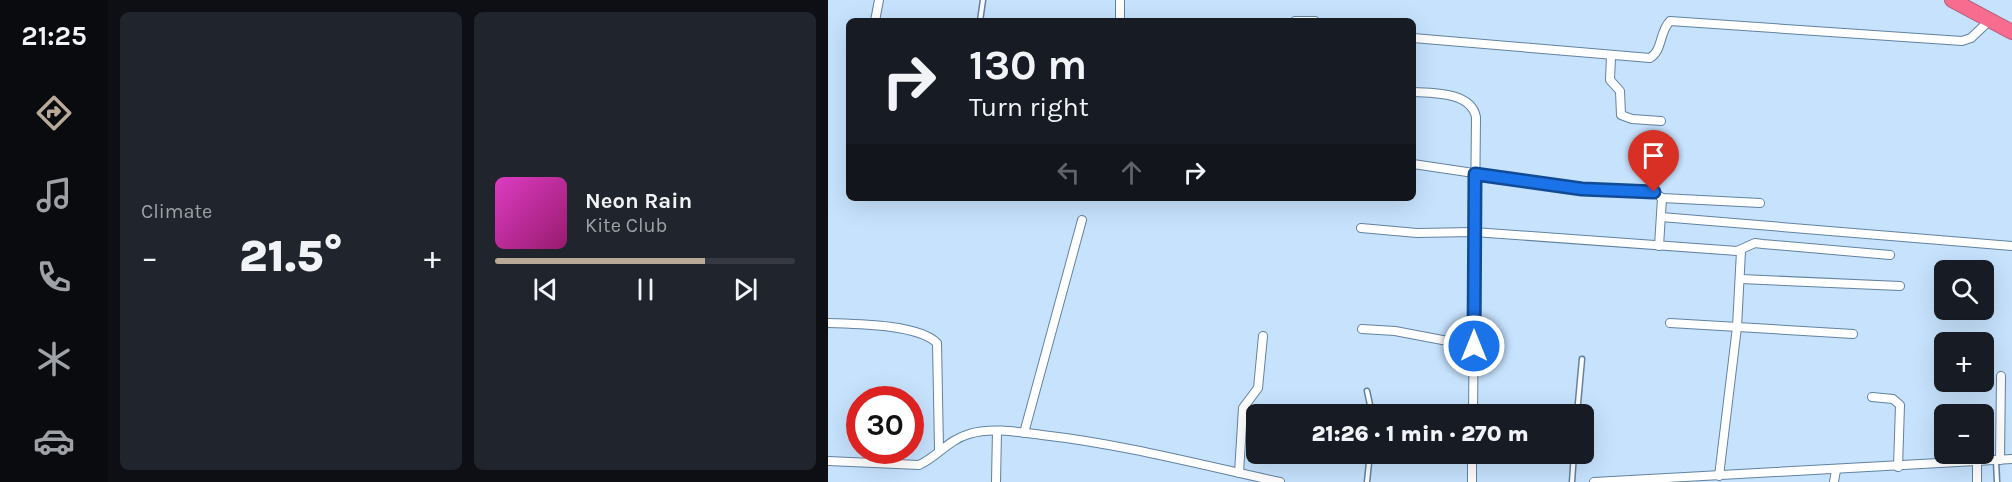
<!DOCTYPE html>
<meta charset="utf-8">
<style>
body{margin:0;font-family:Karla,sans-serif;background:#20242c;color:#f1f3f6;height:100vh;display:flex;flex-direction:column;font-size:22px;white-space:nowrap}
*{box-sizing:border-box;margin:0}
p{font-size:20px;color:#9ea1a6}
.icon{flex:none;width:33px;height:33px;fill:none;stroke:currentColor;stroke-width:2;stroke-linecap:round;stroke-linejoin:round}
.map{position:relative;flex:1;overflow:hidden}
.panel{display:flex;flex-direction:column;gap:12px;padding:12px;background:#0d0f14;width:720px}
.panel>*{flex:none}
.banner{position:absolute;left:18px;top:18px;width:570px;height:183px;border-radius:9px;box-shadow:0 6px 24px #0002;background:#171b24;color:#f1f3f6;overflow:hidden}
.controls{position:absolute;left:1106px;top:260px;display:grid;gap:12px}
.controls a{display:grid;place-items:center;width:60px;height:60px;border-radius:9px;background:#171b24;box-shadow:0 6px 24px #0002;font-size:30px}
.speed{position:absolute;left:18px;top:386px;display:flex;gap:12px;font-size:30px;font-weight:700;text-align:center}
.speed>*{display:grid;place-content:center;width:78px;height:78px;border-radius:50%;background:#171b24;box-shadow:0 6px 24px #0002;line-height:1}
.speed .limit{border:9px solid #d22;background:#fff;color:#111}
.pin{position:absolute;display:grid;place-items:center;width:51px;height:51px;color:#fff;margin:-62px -26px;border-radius:50% 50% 50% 0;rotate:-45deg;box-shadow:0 0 6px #0007}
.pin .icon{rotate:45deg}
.me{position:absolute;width:66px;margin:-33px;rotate:0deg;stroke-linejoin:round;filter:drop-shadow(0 0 4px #0008)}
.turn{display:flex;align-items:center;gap:21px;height:126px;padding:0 24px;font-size:27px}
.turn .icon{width:78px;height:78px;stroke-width:2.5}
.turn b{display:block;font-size:42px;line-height:51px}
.lanes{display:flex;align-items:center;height:57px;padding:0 24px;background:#0003;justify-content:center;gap:30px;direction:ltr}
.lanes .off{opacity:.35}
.big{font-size:45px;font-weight:800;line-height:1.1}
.panel .widget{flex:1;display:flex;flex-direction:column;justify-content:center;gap:9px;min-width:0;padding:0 21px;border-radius:9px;background:#20242c}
.song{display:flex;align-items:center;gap:18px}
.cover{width:72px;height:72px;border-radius:9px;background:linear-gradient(135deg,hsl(310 70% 55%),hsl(320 70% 35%))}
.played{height:6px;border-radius:3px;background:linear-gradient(90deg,#b8a999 70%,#363941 70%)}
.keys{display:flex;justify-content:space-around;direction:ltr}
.heat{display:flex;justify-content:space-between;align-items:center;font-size:33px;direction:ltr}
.panel .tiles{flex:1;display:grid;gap:12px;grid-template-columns:repeat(2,1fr)}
.trip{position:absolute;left:418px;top:404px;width:348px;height:60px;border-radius:9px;background:#171b24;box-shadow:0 6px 24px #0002;font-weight:800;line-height:60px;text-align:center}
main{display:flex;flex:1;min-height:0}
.tab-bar{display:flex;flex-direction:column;width:108px;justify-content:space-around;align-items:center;background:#090b0e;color:#9ea1a6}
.tab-bar .icon{width:42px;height:42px}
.tab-bar .selected{color:#b8a999}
.tab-bar b{font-size:27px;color:#f1f3f6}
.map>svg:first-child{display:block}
</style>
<main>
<nav class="tab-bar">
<b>21:25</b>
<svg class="icon selected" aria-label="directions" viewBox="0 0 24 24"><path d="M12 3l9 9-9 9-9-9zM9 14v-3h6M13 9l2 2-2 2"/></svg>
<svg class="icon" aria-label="music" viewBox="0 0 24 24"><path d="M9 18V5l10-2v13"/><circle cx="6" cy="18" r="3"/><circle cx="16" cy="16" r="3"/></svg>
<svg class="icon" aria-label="phone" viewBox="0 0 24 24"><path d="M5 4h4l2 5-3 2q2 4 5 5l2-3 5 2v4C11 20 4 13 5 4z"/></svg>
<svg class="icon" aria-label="climate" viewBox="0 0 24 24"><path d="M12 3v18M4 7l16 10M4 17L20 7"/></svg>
<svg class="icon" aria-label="car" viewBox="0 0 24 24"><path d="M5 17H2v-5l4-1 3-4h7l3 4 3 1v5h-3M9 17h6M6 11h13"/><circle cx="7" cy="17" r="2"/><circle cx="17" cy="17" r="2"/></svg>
</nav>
<section class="panel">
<div class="tiles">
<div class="widget"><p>Climate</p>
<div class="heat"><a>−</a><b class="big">21.5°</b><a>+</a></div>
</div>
<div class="widget">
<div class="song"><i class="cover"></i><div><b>Neon Rain</b><p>Kite Club</p></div></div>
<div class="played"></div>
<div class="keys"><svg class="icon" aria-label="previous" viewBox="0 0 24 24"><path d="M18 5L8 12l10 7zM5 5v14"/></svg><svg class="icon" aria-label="pause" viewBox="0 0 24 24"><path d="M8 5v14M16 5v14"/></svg><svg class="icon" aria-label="next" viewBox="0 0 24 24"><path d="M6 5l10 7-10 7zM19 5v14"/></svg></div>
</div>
</div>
</section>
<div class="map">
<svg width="1184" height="482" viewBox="0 0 1184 482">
<rect width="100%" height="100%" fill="#c6e2fd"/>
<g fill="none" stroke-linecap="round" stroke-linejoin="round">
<g stroke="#6282a0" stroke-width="7">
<g id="lane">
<polyline points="152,21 155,0"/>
<polyline points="539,391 544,414"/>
<polyline points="749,414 754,359"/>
<polyline points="1168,461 1169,482"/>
<polyline points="539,482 542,453"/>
<polyline points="744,482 746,453"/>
</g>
</g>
<g stroke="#6282a0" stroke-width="10">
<g id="street">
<polyline points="292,0 292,21"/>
<polyline points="47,21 51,0"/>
<polyline points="467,21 487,21"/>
<path d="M585,38L822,58C835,50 831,32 842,21L1134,41L1143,38L1162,20"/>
<polyline points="783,56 782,80 792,91 793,115 804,119 833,121"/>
<path d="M585,92C606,93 643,92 648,117L645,414"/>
<polyline points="585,164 754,189 826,192 834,198 932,203"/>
<polyline points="833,217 1184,246"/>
<polyline points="533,228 589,233 646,232 909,251 927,243 935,244 1062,255"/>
<polyline points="831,246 834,198"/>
<polyline points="913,279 1072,286"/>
<path d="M0,323C27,324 90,324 109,343L111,449"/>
<polyline points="842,323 1025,334"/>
<polyline points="534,329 567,331 646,346"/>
<polyline points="1044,397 1065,399 1072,405 1070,467"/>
<polyline points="196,433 254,220"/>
<polyline points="1172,460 1173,376"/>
<path d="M0,461L91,465C109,457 120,440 141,434C163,427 191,432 214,435C294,444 373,465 452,482"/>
<polyline points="411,473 415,408 430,388 435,336"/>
<polyline points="891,476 909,327 913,251"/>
<polyline points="168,482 169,431"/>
<polyline points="644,482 644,453"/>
<polyline points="766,482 1184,459"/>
<polyline points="1006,482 1008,470"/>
<polyline points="1149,482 1149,461"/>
</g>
</g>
<g stroke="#b15c76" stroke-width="16">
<polyline id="highway" points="1124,0 1184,32"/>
</g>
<use href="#lane" stroke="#fff" stroke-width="4"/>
<use href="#street" stroke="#fff" stroke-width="8"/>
<use href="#highway" stroke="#f86d8f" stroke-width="14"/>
</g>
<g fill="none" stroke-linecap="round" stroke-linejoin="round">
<g stroke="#114b97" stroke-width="15">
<polyline id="route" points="646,346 647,174 754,189 826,192"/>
</g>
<use href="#route" stroke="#1a73e8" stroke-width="10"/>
</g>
</svg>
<div class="controls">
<a><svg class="icon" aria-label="search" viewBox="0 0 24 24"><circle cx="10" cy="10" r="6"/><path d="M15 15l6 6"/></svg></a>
<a>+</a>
<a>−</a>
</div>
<div class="speed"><div class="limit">30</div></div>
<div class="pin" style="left:826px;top:192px;background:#d93025"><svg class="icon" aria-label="arrive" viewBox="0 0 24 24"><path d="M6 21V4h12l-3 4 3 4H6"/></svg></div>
<svg class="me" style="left:646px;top:346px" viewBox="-20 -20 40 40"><circle r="17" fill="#1a73e8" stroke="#fff" stroke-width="3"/><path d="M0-11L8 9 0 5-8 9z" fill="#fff"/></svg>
<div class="trip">21:26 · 1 min · 270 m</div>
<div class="banner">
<div class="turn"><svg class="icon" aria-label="right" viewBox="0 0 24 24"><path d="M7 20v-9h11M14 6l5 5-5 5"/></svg><div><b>130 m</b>Turn right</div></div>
<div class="lanes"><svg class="icon off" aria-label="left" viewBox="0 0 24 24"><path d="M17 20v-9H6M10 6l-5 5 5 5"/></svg><svg class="icon off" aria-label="ahead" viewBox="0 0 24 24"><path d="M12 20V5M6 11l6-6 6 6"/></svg><svg class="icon" aria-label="right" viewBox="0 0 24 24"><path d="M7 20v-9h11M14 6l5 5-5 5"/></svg></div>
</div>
</div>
</main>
